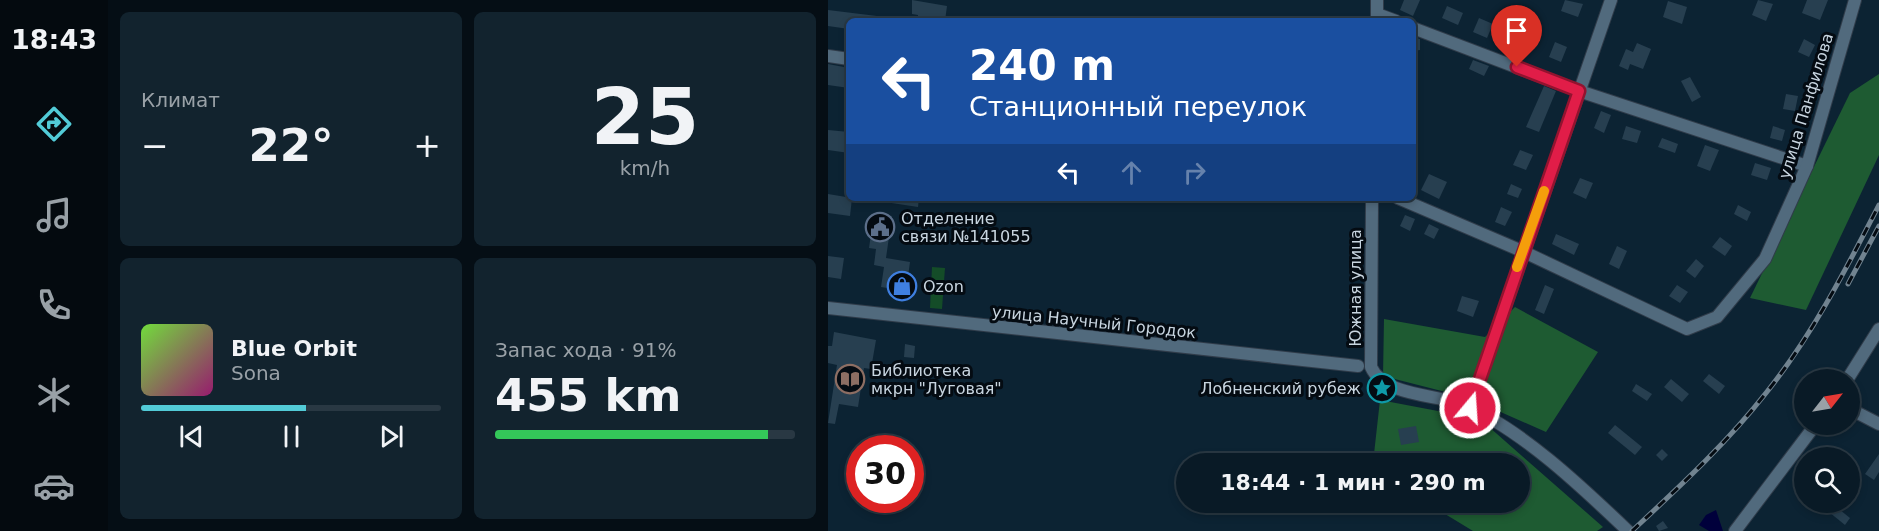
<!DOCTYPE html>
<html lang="ru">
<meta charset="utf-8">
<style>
body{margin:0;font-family:"DejaVu Sans",sans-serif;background:#12232e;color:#f1f3f6;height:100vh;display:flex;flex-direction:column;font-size:22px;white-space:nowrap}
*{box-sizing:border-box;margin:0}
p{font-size:20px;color:#99a1a7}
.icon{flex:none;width:33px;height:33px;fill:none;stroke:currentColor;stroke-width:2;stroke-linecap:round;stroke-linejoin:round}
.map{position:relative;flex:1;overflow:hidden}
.sheet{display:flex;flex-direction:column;gap:12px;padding:12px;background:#050e15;width:720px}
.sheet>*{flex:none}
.banner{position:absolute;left:18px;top:18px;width:570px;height:183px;border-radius:9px;box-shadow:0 3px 9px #0003,0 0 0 2px #293843;background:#1a4fa0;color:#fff;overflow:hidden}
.needle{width:39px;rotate:59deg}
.fabs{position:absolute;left:966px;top:369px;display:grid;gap:12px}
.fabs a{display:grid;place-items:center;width:66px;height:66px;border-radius:50%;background:#091a26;box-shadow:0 3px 9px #0003,0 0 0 2px #293843;font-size:30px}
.speed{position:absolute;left:18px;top:435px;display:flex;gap:12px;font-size:30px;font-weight:700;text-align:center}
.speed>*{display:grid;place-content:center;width:78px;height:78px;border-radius:50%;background:#091a26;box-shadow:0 3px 9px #0003,0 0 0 2px #293843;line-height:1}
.speed .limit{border:9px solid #d22;background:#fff;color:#111}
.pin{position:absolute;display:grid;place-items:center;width:51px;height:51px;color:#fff;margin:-62px -26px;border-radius:50% 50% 50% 0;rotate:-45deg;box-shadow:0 0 6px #0007}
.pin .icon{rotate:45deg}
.me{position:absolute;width:66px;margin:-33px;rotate:18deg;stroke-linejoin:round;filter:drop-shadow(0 0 4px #0008)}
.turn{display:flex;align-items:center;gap:21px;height:126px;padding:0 24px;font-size:27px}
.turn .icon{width:78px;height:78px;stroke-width:2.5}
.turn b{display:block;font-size:42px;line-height:51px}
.lanes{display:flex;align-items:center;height:57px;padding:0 24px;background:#0003;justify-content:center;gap:30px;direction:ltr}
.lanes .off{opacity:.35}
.big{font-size:45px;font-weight:700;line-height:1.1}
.sheet .tile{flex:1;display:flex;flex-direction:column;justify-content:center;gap:9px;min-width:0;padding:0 21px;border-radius:9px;background:#12232e}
.sheet .dial{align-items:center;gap:0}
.dial b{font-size:78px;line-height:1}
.song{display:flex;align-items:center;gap:18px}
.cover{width:72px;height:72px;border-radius:9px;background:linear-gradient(135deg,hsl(100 70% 55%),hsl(320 70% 35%))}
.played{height:6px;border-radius:3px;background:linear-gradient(90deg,#52cbd7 55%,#293843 55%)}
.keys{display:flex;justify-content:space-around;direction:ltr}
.heat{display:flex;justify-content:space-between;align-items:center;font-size:33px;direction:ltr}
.charge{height:9px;border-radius:4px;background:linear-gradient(90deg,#34c759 91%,#293843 0)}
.sheet .tiles{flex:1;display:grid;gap:12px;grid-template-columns:repeat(2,1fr)}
.trip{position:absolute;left:348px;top:453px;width:354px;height:60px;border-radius:30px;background:#091a26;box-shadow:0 3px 9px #0003,0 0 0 2px #293843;font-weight:700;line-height:60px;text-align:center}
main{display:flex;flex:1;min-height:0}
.tab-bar{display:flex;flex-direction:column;width:108px;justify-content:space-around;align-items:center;background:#040a0f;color:#99a1a7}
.tab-bar .icon{width:42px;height:42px}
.tab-bar .selected{color:#52cbd7}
.tab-bar b{font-size:27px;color:#f1f3f6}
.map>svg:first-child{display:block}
</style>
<main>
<nav class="tab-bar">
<b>18:43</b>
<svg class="icon selected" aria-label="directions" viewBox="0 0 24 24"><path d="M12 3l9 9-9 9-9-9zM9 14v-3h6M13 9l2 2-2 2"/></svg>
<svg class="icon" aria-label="music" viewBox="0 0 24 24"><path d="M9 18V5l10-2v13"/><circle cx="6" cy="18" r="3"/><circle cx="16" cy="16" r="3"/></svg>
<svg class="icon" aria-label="phone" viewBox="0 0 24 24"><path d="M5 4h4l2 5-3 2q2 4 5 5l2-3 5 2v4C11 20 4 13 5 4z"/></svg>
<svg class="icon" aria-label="climate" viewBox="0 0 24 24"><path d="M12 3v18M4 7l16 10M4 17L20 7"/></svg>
<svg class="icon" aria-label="car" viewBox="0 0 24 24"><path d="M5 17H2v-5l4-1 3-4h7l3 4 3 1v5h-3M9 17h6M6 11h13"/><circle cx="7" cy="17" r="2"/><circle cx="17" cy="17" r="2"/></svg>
</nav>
<section class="sheet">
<div class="tiles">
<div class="tile"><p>Климат</p>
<div class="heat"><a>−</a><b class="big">22°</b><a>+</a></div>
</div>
<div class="tile dial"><b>25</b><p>km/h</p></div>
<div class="tile">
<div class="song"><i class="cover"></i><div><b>Blue Orbit</b><p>Sona</p></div></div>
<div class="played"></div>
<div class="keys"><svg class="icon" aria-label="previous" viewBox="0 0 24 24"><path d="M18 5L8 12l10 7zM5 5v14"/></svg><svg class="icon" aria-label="pause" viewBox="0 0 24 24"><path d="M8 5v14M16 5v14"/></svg><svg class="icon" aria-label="next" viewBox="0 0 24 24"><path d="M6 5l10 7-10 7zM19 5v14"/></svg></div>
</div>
<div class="tile"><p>Запас хода · 91%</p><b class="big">455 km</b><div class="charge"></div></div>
</div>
</section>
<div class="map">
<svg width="1051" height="531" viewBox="0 0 1051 531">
<rect width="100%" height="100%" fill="#0c2333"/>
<polygon fill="#144c28" points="104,267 117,268 114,309 102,308"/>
<g fill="#1e5b32">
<polygon points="1051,74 1051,155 978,310 922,298 1022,93"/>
<polygon points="687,307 770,352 718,432 641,398 555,376 556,319 657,337"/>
<polygon points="552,400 652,419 775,527 769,531 645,531 599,503 539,513 541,503 692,502 692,464 545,463"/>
</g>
<polygon fill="#00003b" points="888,510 895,531 881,531 871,525 878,515"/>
<g fill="#273f50">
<polygon points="84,0 119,6 117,21 90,21 90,15 84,14"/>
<polygon points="576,0 592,0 585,16 572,10"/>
<polygon points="737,0 755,4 750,17 733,11"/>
<polygon points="930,0 945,4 938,21 924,15"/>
<polygon points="979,0 1000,0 992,20 974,13"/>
<polygon points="840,1 859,7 854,24 835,17"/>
<polygon points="619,6 635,13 630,25 614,18"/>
<polygon points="0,10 49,16 49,21 21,21 21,29 0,26"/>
<polygon points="651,18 665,24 659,38 645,32"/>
<polygon points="585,37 592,39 592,50 585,51"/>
<polygon points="976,39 987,45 981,57 970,52"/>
<polygon points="727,42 739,47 733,62 721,57"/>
<polygon points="681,43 695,48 691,58 677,52"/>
<polygon points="809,43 823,49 815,69 802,64 800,70 791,66 798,49 805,52"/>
<polygon points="645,60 661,66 656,76 641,69"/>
<polygon points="0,64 21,68 21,88 0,85"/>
<polygon points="862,77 873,97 864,102 853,81"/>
<polygon points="716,86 728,91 711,132 698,127"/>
<polygon points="958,94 970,96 967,111 955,109"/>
<polygon points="773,111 783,115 776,133 766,128"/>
<polygon points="798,126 813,131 809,143 794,139"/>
<polygon points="945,126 957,130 954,141 942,138"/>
<polygon points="0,130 21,132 21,153 0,150"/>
<polygon points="834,138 850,144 847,153 830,147"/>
<polygon points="877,145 891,150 882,171 869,166"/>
<polygon points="692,150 705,155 698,170 685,165"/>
<polygon points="927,163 943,168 939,180 923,175"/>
<polygon points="601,174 619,182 611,199 593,190"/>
<polygon points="752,178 765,183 758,199 745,193"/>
<polygon points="683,184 694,189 690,198 679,194"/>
<polygon points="0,194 24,198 22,216 0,213"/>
<polygon points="57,198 91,198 90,207 57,202"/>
<polygon points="910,205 923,212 919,221 906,214"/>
<polygon points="673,207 684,212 677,226 667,222"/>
<polygon points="46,213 64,216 58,258 82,262 78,291 53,287 56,267 46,265 48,249 41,248"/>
<polygon points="577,215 587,219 582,231 572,226"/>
<polygon points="601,224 611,229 606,239 596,234"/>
<polygon points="728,234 751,244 746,255 724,244"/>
<polygon points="892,237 904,246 897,256 884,247"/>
<polygon points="789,246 799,251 791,269 781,264"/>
<polygon points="0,256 16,258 13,279 0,277"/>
<polygon points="868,259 876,266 867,278 858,271"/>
<polygon points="717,285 726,289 716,314 707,310"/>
<polygon points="849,285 860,292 852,303 841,296"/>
<polygon points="634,296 651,301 645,317 629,311"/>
<polygon points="6,332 48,340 43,369 36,368 30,407 11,404 7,424 0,423 9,365 0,363 0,346 4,346"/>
<polygon points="77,344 87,346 86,358 76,357"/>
<polygon points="881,374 897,386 891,394 875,381"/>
<polygon points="843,379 861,394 854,402 836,387"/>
<polygon points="808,384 824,394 819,401 804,391"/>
<polygon points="787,425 814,447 807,455 780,433"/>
<polygon points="588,426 591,442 573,445 570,429"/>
<polygon points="834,449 840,455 834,461 828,455"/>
<polygon points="1051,454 1051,472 1046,480 1037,474"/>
<polygon points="1006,505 1022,518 1017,525 1001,512"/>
<polygon points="835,521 840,528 831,531 828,526"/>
</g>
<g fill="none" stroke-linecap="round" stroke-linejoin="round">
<g stroke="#303c4a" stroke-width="14">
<g id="minor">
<polyline points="549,14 568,21"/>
<polyline points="549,21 549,0"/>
<polyline points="585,28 751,91 979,166"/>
<polyline points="0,56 21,59"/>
<path d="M544,198L543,367C556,396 606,394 633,404C690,426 755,488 800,531"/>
<polyline points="570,198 694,251 859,329 889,317 937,259 979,166 1027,0"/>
<polyline points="0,308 530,366"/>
<polyline points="1019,380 1051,329"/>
<polyline points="642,408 783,0"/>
<polyline points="1022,409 1051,424"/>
<polyline points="907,531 988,424"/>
</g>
</g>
<use href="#minor" stroke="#516a7d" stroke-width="12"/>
<g stroke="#718390" stroke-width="5">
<g id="rail">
<polyline points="1020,284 1051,226"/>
<path d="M804,531C851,487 898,444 938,393C984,336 1018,269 1051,205"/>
</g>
</g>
<use href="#rail" stroke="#040b12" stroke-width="3" stroke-dasharray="9" stroke-linecap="butt"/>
</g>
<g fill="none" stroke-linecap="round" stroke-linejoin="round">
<g stroke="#92132f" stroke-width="15">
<polyline id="route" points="642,408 751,91 689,67"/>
</g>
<use href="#route" stroke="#e11d48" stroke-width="10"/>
<polyline stroke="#f59e0b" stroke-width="10" points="689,267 716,191"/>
</g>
<defs>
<g id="civic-ring" transform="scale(1.5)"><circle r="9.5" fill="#040b12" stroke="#5c6f8a" stroke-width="1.5"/><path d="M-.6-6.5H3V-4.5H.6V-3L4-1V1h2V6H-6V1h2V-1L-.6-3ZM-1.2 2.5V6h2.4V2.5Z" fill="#5c6f8a"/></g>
<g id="shop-ring" transform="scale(1.5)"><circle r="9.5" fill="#040b12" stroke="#3f7fe0" stroke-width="1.5"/><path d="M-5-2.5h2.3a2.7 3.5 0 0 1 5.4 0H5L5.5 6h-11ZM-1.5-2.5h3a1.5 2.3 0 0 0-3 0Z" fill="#3f7fe0"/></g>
<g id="library-ring" transform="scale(1.5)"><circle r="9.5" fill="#040b12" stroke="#8d6e63" stroke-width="1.5"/><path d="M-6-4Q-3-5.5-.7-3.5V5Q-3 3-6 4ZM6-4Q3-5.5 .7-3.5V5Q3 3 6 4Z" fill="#8d6e63"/></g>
<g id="sight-ring" transform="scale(1.5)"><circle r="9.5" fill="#040b12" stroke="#0f9aa8" stroke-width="1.5"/><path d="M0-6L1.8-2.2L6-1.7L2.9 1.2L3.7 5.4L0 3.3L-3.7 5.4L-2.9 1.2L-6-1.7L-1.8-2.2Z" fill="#0f9aa8"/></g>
</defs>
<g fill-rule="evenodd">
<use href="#civic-ring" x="52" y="227"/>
<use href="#shop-ring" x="74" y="286"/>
<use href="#library-ring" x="22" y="379"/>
<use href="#sight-ring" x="554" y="388"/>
</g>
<g text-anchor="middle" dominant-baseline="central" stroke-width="6" stroke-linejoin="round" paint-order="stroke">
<g font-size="16" fill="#c8d5e0" stroke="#040b12">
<text transform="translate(978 106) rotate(-73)">улица Панфилова</text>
<text transform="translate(527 288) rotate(-90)">Южная улица</text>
<text transform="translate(266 322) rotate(6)">улица Научный Городок</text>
</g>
<g font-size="16" fill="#c8d5e0" stroke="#040b12" text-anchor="start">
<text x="73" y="218">Отделение<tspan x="73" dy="18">связи №141055</tspan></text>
<text x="95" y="286">Ozon</text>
<text x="43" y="370">Библиотека<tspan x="43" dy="18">мкрн "Луговая"</tspan></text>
<text x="533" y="388" text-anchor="end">Лобненский рубеж</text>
</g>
</g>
</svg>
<div class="fabs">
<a><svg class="needle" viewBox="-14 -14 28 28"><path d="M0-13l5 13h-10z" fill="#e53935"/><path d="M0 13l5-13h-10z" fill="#99a1a7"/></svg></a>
<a><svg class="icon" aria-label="search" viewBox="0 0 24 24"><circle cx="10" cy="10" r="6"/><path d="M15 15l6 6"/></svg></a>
</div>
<div class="speed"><div class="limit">30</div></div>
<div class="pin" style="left:689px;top:67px;background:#d93025"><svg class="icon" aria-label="arrive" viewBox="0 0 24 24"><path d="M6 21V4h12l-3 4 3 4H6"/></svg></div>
<svg class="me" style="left:642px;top:408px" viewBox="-20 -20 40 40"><circle r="17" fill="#e11d48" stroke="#fff" stroke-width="3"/><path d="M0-11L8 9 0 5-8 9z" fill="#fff"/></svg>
<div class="trip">18:44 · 1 мин · 290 m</div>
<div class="banner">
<div class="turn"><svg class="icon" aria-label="left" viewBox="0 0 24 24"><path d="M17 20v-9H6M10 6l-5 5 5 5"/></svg><div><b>240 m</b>Станционный переулок</div></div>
<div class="lanes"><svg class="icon" aria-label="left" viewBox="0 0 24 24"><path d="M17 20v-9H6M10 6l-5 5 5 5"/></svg><svg class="icon off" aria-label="ahead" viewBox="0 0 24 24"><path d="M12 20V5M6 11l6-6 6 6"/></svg><svg class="icon off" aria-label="right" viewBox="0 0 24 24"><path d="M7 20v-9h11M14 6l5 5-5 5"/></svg></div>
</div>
</div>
</main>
